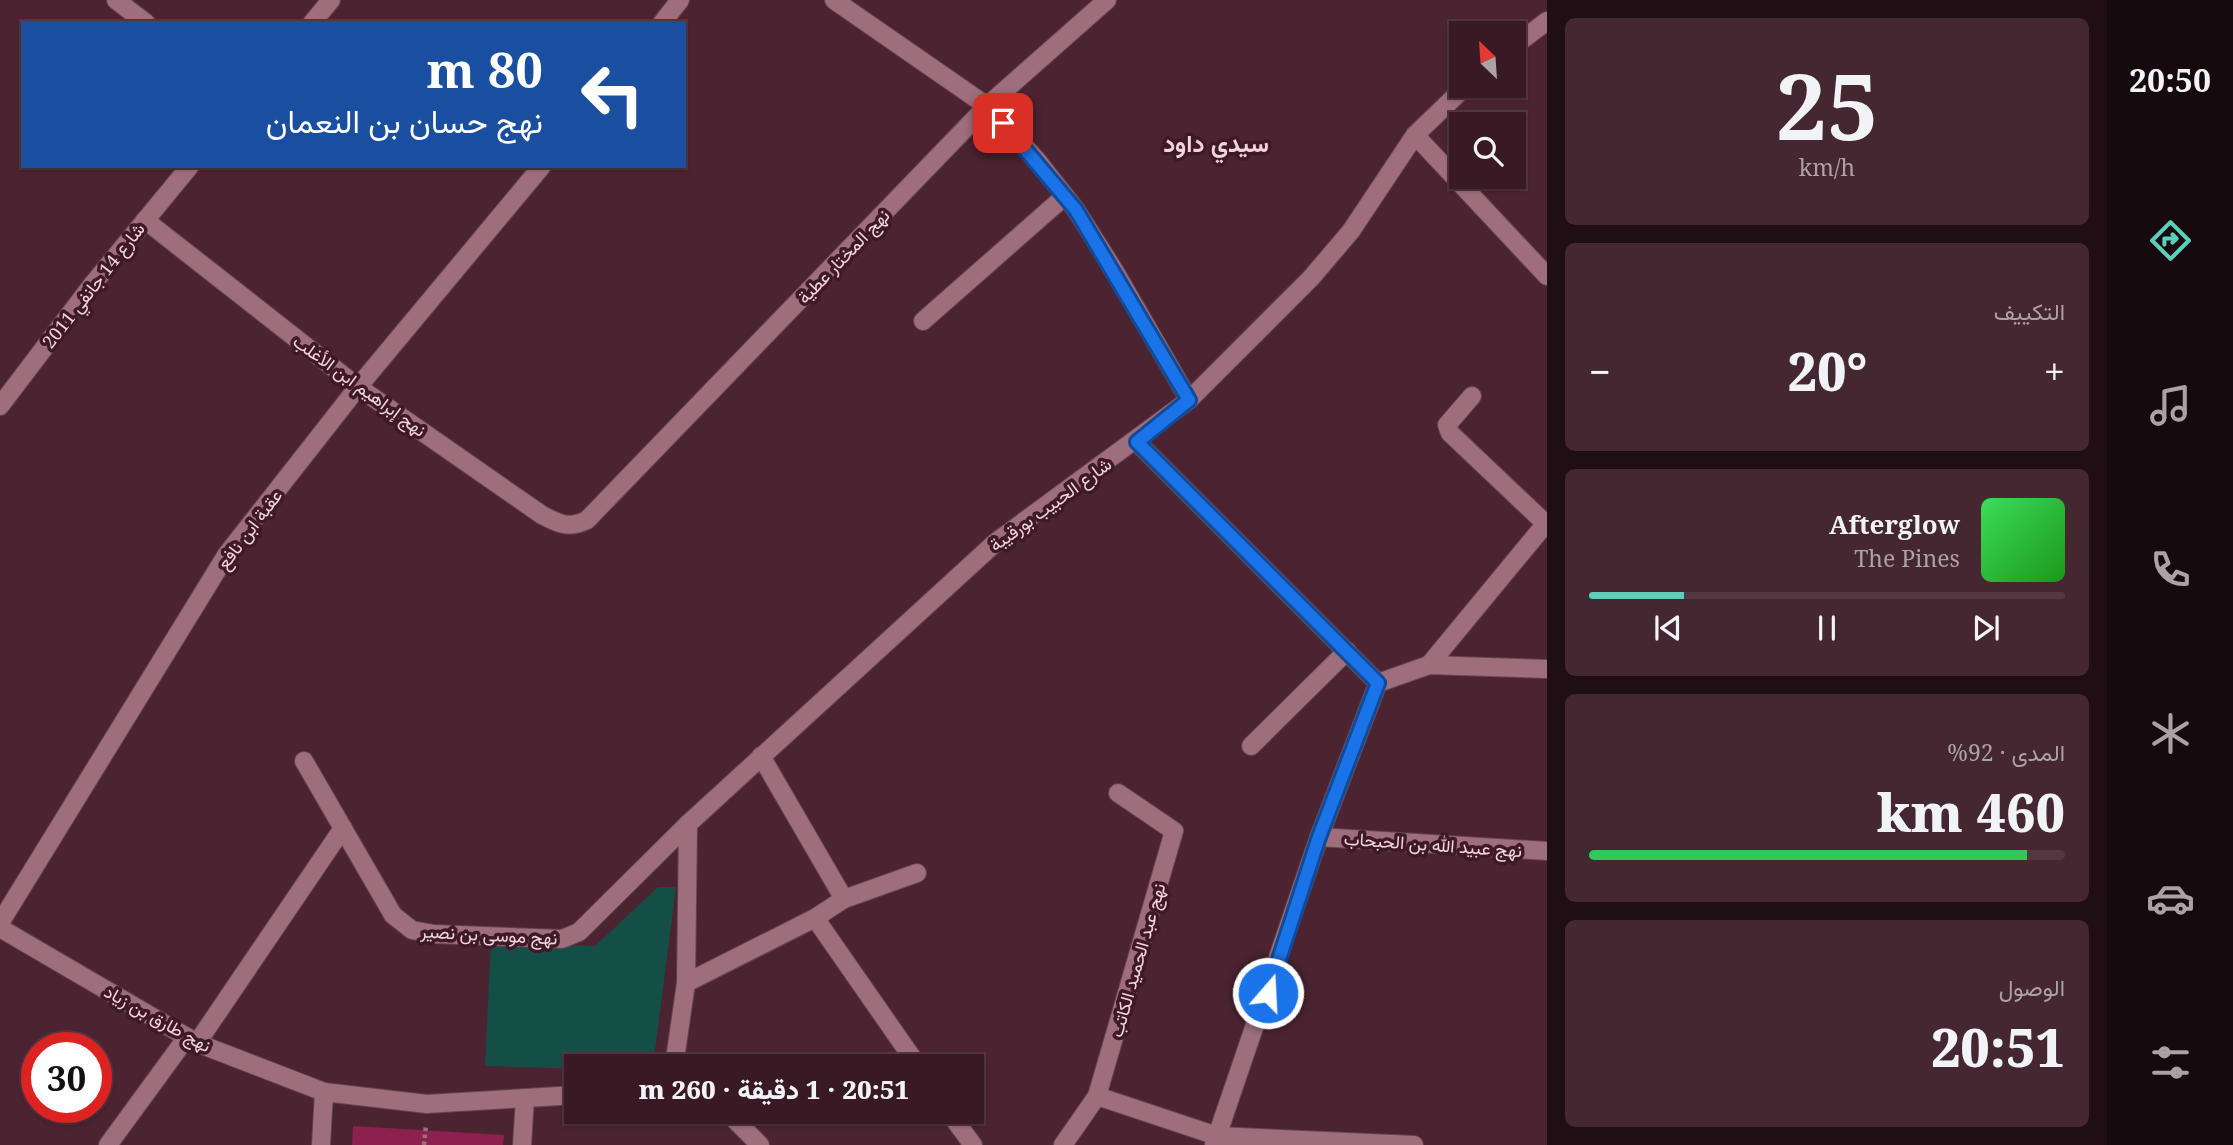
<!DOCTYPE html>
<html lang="ar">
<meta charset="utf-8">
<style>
body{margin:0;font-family:"Noto Serif",Vazirmatn,serif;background:#442731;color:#f1f3f6;direction:rtl;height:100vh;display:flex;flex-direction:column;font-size:26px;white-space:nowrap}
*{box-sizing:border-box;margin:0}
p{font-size:23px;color:#aba1a6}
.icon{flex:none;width:38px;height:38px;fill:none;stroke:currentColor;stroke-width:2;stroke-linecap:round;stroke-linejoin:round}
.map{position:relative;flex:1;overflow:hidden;direction:ltr}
.details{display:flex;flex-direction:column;gap:18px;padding:18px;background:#1f0e14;width:560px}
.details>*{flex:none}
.hud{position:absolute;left:21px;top:21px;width:665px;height:147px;border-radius:0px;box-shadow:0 2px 5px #0004,0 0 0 2px #533841;direction:rtl;background:#1a4fa0;color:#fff;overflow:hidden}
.needle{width:46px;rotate:335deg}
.fabs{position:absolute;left:1449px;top:21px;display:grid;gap:14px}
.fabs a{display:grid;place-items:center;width:77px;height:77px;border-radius:0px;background:#391a24;box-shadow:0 2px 5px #0004,0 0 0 2px #533841;font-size:35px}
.speed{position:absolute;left:21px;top:1032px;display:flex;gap:14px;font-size:35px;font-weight:700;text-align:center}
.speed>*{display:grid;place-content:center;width:91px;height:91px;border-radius:50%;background:#391a24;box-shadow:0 2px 5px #0004,0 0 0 2px #533841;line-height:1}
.speed .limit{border:10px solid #d22;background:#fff;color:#111}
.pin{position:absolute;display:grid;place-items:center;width:60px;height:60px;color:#fff;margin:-30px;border-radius:14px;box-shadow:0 4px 10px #0006}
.me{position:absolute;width:77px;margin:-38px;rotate:19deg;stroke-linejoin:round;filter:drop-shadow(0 0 5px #0008)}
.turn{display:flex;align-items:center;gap:24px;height:147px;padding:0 28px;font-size:32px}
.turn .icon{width:91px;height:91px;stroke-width:2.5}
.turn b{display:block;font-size:49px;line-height:60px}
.big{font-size:52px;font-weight:800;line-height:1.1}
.details .card{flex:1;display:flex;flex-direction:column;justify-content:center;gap:10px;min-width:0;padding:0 24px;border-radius:10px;background:#442731}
.details .dial{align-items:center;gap:0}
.dial b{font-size:91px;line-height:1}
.song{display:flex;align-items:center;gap:21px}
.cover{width:84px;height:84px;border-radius:10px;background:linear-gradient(135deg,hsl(130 70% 55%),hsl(120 70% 35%))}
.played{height:7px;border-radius:4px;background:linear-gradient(90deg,#5cceba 20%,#533841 20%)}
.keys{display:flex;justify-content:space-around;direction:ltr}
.heat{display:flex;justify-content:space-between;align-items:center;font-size:38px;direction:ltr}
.charge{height:10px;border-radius:5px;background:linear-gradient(90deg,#34c759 92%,#533841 0)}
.trip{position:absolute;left:564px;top:1054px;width:420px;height:70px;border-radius:0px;background:#391a24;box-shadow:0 2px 5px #0004,0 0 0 2px #533841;font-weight:800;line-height:70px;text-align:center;direction:rtl}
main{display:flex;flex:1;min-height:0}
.dock{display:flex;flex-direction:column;width:126px;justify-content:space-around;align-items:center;background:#170a0e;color:#aba1a6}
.dock .icon{width:49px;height:49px}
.dock .selected{color:#5cceba}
.dock b{font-size:32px;color:#f1f3f6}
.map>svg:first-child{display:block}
</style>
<main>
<nav class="dock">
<b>20:50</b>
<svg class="icon selected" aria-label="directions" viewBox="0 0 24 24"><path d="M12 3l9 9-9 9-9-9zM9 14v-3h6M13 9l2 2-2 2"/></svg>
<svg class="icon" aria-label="music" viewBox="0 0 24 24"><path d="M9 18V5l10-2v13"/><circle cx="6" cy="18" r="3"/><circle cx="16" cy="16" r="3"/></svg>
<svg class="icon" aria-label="phone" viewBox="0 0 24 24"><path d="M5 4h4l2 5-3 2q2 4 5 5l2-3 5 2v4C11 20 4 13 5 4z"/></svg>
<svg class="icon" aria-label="climate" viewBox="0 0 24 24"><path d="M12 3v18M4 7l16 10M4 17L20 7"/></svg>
<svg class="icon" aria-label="car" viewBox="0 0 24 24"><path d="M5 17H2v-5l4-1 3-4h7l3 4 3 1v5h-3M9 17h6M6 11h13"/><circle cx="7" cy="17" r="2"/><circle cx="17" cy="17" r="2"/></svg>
<svg class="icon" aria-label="filters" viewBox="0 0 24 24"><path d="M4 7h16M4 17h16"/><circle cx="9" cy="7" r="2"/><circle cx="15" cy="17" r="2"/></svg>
</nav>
<section class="details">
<div class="card dial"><b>25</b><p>km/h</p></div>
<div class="card"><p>التكييف</p>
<div class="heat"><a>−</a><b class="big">20°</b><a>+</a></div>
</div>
<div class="card">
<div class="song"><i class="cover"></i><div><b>Afterglow</b><p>The Pines</p></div></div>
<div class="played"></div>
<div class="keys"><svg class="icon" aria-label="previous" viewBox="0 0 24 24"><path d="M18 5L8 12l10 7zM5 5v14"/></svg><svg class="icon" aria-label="pause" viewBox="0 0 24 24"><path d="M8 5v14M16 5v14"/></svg><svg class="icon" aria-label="next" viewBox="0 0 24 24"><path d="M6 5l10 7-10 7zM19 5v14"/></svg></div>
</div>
<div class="card"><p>المدى · 92%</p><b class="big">460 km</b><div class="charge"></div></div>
<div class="card"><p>الوصول</p><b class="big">20:51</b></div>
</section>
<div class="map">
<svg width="1547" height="1145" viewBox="0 0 1547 1145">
<rect width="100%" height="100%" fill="#4c2330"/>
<polygon fill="#8c214e" points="353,1126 504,1135 503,1145 352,1145"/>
<polygon fill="#134f46" points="658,887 676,887 653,1066 576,1066 576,1069 485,1066 491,942 595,946"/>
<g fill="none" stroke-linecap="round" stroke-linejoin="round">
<g stroke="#66434f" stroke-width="20">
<g id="street">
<polyline points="116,0 146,23"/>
<polyline points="312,23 331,0"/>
<polyline points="662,23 680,0"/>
<polyline points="1415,135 1547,276"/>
<path d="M145,220L358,387L542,515C559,524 569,529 587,520L987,106L1107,0"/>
<polyline points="923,321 1065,196"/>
<polyline points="1472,396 1447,425 1450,433 1546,524"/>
<polyline points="0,406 92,285 190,166"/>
<polyline points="1137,442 1378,683 1319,837 1214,1145"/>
<polyline points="1429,665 1547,522"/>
<polyline points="1378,683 1429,665 1547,669"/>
<polyline points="1251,746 1347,651"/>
<polyline points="761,756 844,899 815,918 918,1066"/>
<polyline points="304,761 393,915 412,930 434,934 562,939 579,932 688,824"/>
<polyline points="1319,837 1547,851"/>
<polyline points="844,899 917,873"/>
<polyline points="0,923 227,554 358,387 542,166"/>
<polyline points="0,928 197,1043 324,1092"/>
<polyline points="686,983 815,918"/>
<polyline points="197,1043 343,828"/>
<polyline points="1097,1096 1217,1136 1414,1145"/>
<polyline points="726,1111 760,1145"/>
<polyline points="948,1111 973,1145"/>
<polyline points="108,1145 187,1037"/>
<polyline points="1063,1145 1097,1096 1174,831 1118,793"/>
</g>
</g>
<g stroke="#66434f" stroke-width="20">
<g id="secondary">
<polyline points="834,0 987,106 1036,159 1076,210 1114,270 1189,400"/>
<polyline points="1514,46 1547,21"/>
<polyline points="674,1066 686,983 688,824 996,542 1189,400 1311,278 1351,231 1415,135 1466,86"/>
<polyline points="321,1145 324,1092 427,1104 576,1095"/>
<polyline points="522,1145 525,1098"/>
</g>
</g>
<polyline stroke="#95727c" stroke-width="4.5" stroke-dasharray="3.5 3.5" stroke-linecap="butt" points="424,1145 426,1125"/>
<use href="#street" stroke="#9e6e7c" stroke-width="18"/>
<use href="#secondary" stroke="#9e6e7c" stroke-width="18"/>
</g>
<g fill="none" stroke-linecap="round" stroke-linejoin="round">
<g stroke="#114b97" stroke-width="18">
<polyline id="route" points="1003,123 1076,210 1189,400 1137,442 1378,683 1319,837 1268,993"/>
</g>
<use href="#route" stroke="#1a73e8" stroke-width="12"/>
</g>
<g text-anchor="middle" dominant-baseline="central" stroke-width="7" stroke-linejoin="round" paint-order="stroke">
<g font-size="18" fill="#f0d5dc" stroke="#401927">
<text transform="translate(843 256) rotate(-46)">نهج المختار عطية</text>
<text transform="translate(93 285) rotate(-52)">شارع 14 جانفي 2011</text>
<text transform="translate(360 385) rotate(36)">نهج إبراهيم ابن الأغلب</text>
<text transform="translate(1050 504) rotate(-36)">شارع الحبيب بورقيبة</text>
<text transform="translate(249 529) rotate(-53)">عقبة ابن نافع</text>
<text transform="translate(1433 844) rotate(4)">نهج عبيد الله بن الحبحاب</text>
<text transform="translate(489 934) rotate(3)">نهج موسى بن نصير</text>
<text transform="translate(1137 960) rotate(-74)">نهج عبد الحميد الكاتب</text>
<text transform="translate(158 1018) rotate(29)">نهج طارق بن زياد</text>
</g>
<g font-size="24" font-weight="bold" fill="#f0d5dc" stroke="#401927">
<text x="1216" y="142">سيدي داود</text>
</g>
</g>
</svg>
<div class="fabs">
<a><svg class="needle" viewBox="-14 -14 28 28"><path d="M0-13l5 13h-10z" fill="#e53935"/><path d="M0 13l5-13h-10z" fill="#aba1a6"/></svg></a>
<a><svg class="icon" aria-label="search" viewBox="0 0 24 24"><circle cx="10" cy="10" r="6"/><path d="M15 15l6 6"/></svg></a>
</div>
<div class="speed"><div class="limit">30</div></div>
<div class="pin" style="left:1003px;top:123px;background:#d93025"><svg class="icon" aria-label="arrive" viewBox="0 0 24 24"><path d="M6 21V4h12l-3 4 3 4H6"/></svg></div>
<svg class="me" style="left:1268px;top:993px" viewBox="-20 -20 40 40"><circle r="17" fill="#1a73e8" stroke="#fff" stroke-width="3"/><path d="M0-11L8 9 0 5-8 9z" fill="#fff"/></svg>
<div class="trip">20:51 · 1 دقيقة · 260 m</div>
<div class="hud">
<div class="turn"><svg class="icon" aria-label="left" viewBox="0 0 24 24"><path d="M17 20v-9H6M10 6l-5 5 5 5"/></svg><div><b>80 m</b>نهج حسان بن النعمان</div></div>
</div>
</div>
</main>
